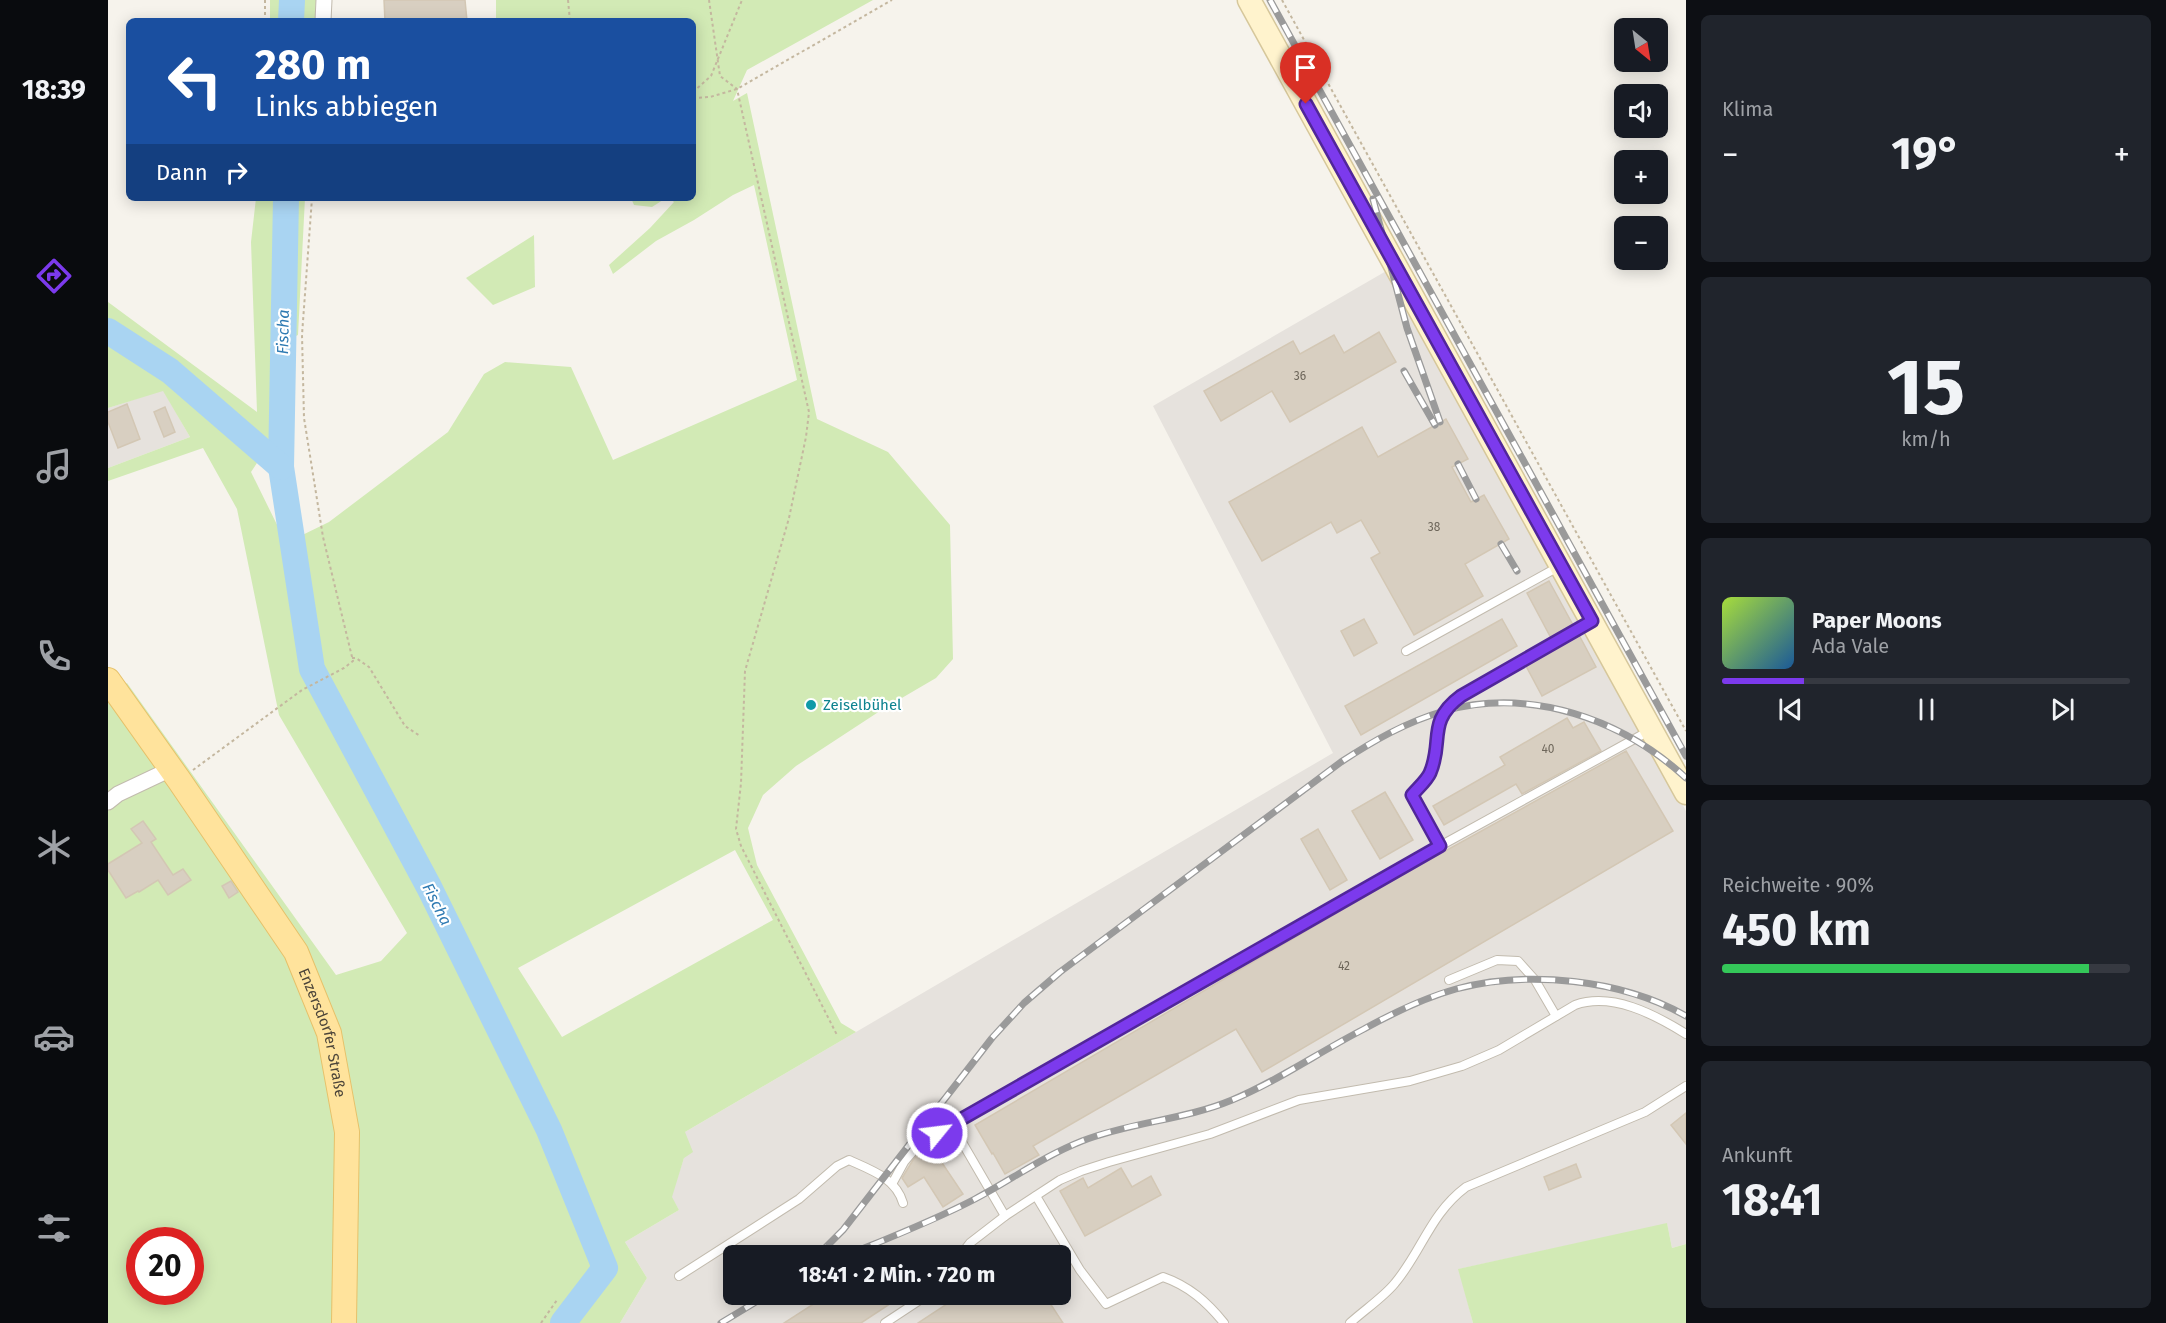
<!DOCTYPE html>
<html lang="de">
<meta charset="utf-8">
<style>
body{margin:0;font-family:"Fira Sans",sans-serif;background:#20242c;color:#f1f3f6;height:100vh;display:flex;flex-direction:column;font-size:22px;white-space:nowrap}
*{box-sizing:border-box;margin:0}
p{font-size:20px;color:#9ea1a6}
.icon{flex:none;width:33px;height:33px;fill:none;stroke:currentColor;stroke-width:2;stroke-linecap:round;stroke-linejoin:round}
.map{position:relative;flex:1;overflow:hidden}
.sheet{display:flex;flex-direction:column;gap:15px;padding:15px;background:#0d0f14;width:480px}
.sheet>*{flex:none}
.banner{position:absolute;left:18px;top:18px;width:570px;height:183px;border-radius:9px;box-shadow:0 3px 15px #0003;background:#1a4fa0;color:#fff;overflow:hidden}
.needle{width:39px;rotate:150deg}
.tools{position:absolute;left:1506px;top:18px;display:grid;gap:12px}
.tools a{display:grid;place-items:center;width:54px;height:54px;border-radius:9px;background:#171b24;box-shadow:0 3px 15px #0003;font-size:30px}
.speed{position:absolute;left:18px;top:1227px;display:flex;gap:12px;font-size:30px;font-weight:700;text-align:center}
.speed>*{display:grid;place-content:center;width:78px;height:78px;border-radius:50%;background:#171b24;box-shadow:0 3px 15px #0003;line-height:1}
.speed .limit{border:9px solid #d22;background:#fff;color:#111}
.pin{position:absolute;display:grid;place-items:center;width:51px;height:51px;color:#fff;margin:-62px -26px;border-radius:50% 50% 50% 0;rotate:-45deg;box-shadow:0 0 6px #0007}
.pin .icon{rotate:45deg}
.me{position:absolute;width:66px;margin:-33px;rotate:61deg;stroke-linejoin:round;filter:drop-shadow(0 0 4px #0008)}
.turn{display:flex;align-items:center;gap:21px;height:126px;padding:0 30px;font-size:27px}
.turn .icon{width:78px;height:78px;stroke-width:2.5}
.turn b{display:block;font-size:42px;line-height:51px}
.then{display:flex;align-items:center;height:57px;padding:0 30px;background:#0003;gap:12px;font-size:22px}
.big{font-size:45px;font-weight:700;line-height:1.1}
.sheet .card{flex:1;display:flex;flex-direction:column;justify-content:center;gap:9px;min-width:0;padding:0 21px;border-radius:9px;background:#20242c}
.sheet .dial{align-items:center;gap:0}
.dial b{font-size:78px;line-height:1}
.song{display:flex;align-items:center;gap:18px}
.cover{width:72px;height:72px;border-radius:9px;background:linear-gradient(135deg,hsl(80 70% 55%),hsl(210 70% 35%))}
.played{height:6px;border-radius:3px;background:linear-gradient(90deg,#7c3aed 20%,#363941 20%)}
.keys{display:flex;justify-content:space-around;direction:ltr}
.heat{display:flex;justify-content:space-between;align-items:center;font-size:33px;direction:ltr}
.charge{height:9px;border-radius:4px;background:linear-gradient(90deg,#34c759 90%,#363941 0)}
.trip{position:absolute;left:615px;top:1245px;width:348px;height:60px;border-radius:9px;background:#171b24;box-shadow:0 3px 15px #0003;font-weight:700;line-height:60px;text-align:center}
main{display:flex;flex:1;min-height:0}
.dock{display:flex;flex-direction:column;width:108px;justify-content:space-around;align-items:center;background:#090b0e;color:#9ea1a6}
.dock .icon{width:42px;height:42px}
.dock .on{color:#7c3aed}
.dock b{font-size:27px;color:#f1f3f6}
.map>svg:first-child{display:block}
</style>
<main>
<nav class="dock">
<b>18:39</b>
<svg class="icon on" aria-label="directions" viewBox="0 0 24 24"><path d="M12 3l9 9-9 9-9-9zM9 14v-3h6M13 9l2 2-2 2"/></svg>
<svg class="icon" aria-label="music" viewBox="0 0 24 24"><path d="M9 18V5l10-2v13"/><circle cx="6" cy="18" r="3"/><circle cx="16" cy="16" r="3"/></svg>
<svg class="icon" aria-label="phone" viewBox="0 0 24 24"><path d="M5 4h4l2 5-3 2q2 4 5 5l2-3 5 2v4C11 20 4 13 5 4z"/></svg>
<svg class="icon" aria-label="climate" viewBox="0 0 24 24"><path d="M12 3v18M4 7l16 10M4 17L20 7"/></svg>
<svg class="icon" aria-label="car" viewBox="0 0 24 24"><path d="M5 17H2v-5l4-1 3-4h7l3 4 3 1v5h-3M9 17h6M6 11h13"/><circle cx="7" cy="17" r="2"/><circle cx="17" cy="17" r="2"/></svg>
<svg class="icon" aria-label="filters" viewBox="0 0 24 24"><path d="M4 7h16M4 17h16"/><circle cx="9" cy="7" r="2"/><circle cx="15" cy="17" r="2"/></svg>
</nav>
<div class="map">
<svg width="1578" height="1323" viewBox="0 0 1578 1323">
<rect width="100%" height="100%" fill="#f6f3ec"/>
<g fill="#e6e2dd" fill-rule="evenodd">
<path d="M1280,270L1416,512L1578,811V1244L1564,1248L1559,1224L1351,1269L1365,1323H512L539,1278L517,1242L571,1210L563,1197L576,1158L577,1132L1225,753L1045,406ZM626,1256H952V1294H626Z"/>
<polygon points="55,390 82,437 0,468 0,408"/>
</g>
<g fill="#d2eab5" fill-rule="evenodd">
<polygon points="162,0 208,0 207,21 162,21"/>
<path d="M388,0H765L639,70L625,101L639,93L709,419L780,452L842,525L845,659L828,678L775,709L688,766L655,795L640,828L649,865L733,1023L748,1032L577,1132L585,1152L576,1158L564,1197L571,1210L517,1242L539,1278L512,1323H0V697L19,683L228,975L273,961L299,933L171,715L129,509L95,448L0,481V468L82,437L55,391L0,408V302L149,412L143,242L148,198H197L190,335L168,345L166,437L143,472L178,543L221,522L340,432L376,374L397,362L463,367L505,460L689,380L646,185L625,195L586,220L548,241L505,274L501,265L542,228L566,202L561,198H585V21H388ZM627,850L665,920L454,1037L410,968ZM32,1240H82V1292H32Z"/>
<polygon points="523,198 558,198 544,207 526,205"/>
<polygon points="426,235 427,287 385,305 358,278"/>
<polygon points="1559,1223 1564,1248 1578,1244 1578,1323 1365,1323 1350,1269"/>
</g>
<g fill="none" stroke-linecap="round" stroke-linejoin="round">
<g stroke="#a9d4f2" stroke-width="26">
<polyline points="183,21 184,0"/>
<polyline points="178,198 173,467 204,669 321,887 441,1130 497,1268 455,1323"/>
<polyline points="0,331 62,371 173,467"/>
</g>
</g>
<g fill="#d8cfc1" stroke="#d3c7b4" stroke-width="1.5">
<polygon points="276,0 357,0 359,21 277,21"/>
<polygon points="1271,332 1288,362 1182,422 1164,391 1113,421 1096,391 1185,341 1192,354 1226,335 1236,353"/>
<polygon points="19,404 32,439 10,448 0,422 0,412"/>
<polygon points="57,407 67,432 56,437 46,412"/>
<polygon points="1338,419 1360,459 1344,467 1363,502 1376,495 1401,539 1357,564 1375,596 1306,635 1263,558 1272,553 1253,520 1229,533 1223,522 1154,561 1121,502 1254,427 1270,457"/>
<polygon points="1441,581 1465,625 1443,638 1419,593"/>
<polygon points="1256,619 1269,643 1246,656 1233,631"/>
<polygon points="1394,619 1409,646 1253,735 1237,706"/>
<polygon points="1471,635 1488,667 1434,696 1418,666"/>
<polygon points="1459,718 1465,728 1476,722 1493,751 1414,794 1408,784 1336,825 1325,806 1397,765 1392,757"/>
<polygon points="1518,751 1565,831 1154,1072 1128,1029 925,1146 931,1155 897,1174 885,1153 884,1154 867,1125 1292,876"/>
<polygon points="1277,792 1305,840 1272,859 1244,811"/>
<polygon points="35,821 48,839 43,842 65,875 75,869 83,880 60,895 50,880 31,892 30,891 18,898 0,870 0,864 34,843 23,829"/>
<polygon points="1210,829 1239,880 1222,890 1193,839"/>
<polygon points="123,881 130,892 121,898 114,886"/>
<polygon points="1578,1113 1578,1144 1563,1125"/>
<polygon points="822,1145 855,1194 835,1207 816,1177 800,1187 794,1178 805,1160 815,1149"/>
<polygon points="1468,1164 1473,1177 1441,1190 1436,1177"/>
<polygon points="1013,1168 1024,1187 1043,1176 1053,1195 977,1236 952,1191 975,1178 980,1188"/>
<polygon points="721,1294 797,1294 753,1323 676,1323"/>
<polygon points="854,1294 936,1294 955,1323 810,1323"/>
</g>
<g fill="none" stroke-linecap="round" stroke-linejoin="round">
<g stroke="#c2bbae" stroke-width="10">
<g id="service">
<polyline points="1482,622 1344,702 1330,723 1328,744 1322,773 1304,795 1332,846 1541,731"/>
<polyline points="1298,651 1452,566"/>
<polyline points="1341,980 1389,960 1410,961 1427,980 1448,1016"/>
<polyline points="784,1184 796,1162 814,1141 844,1125"/>
<path d="M928,1196L972,1270L998,1304L1055,1277C1081,1286 1099,1302 1116,1323"/>
<polyline points="897,1216 844,1125 1332,846"/>
<path d="M852,1256L862,1243L897,1216L952,1180L973,1171L1001,1162L1102,1134L1191,1100L1302,1081L1354,1066L1391,1050L1467,1005C1504,992 1546,1014 1578,1034"/>
<path d="M571,1276L691,1199L729,1166L741,1160C763,1170 788,1178 795,1203"/>
<polyline points="777,1323 821,1294"/>
<path d="M1242,1323C1255,1311 1277,1296 1287,1283C1314,1251 1322,1214 1358,1187L1537,1112L1578,1086"/>
</g>
</g>
<g stroke="#c2bbae" stroke-width="17">
<g id="minor">
<polyline points="215,21 216,0"/>
<polyline points="0,802 10,794 63,769"/>
</g>
</g>
<g stroke="#d6c79b" stroke-width="25">
<polyline id="secondary" points="1141,0 1578,793"/>
</g>
<g stroke="#e6c16a" stroke-width="26">
<g id="primary">
<path id="s1" d="M0,680L71,780L188,952L221,1033L239,1132L236,1323"/>
</g>
</g>
<g stroke="#c4b79f" stroke-width="2" stroke-dasharray="3 3" stroke-linecap="butt">
<polyline points="157,0 157,21"/>
<polyline points="460,0 462,21"/>
<polyline points="601,0 612,76 629,89 701,412 698,437 681,518 637,671 633,783 628,829 633,846 729,1035"/>
<polyline points="1174,0 1578,731"/>
<polyline points="585,92 603,76 634,0"/>
<polyline points="585,98 602,97 629,89 784,0"/>
<polyline points="244,658 248,658 261,667 297,726 312,736"/>
<polyline points="85,770 194,690 236,668 245,661 215,537 196,418 194,335 204,198"/>
<polyline points="433,1323 449,1300"/>
</g>
<use href="#service" stroke="#fff" stroke-width="8"/>
<use href="#minor" stroke="#fff" stroke-width="15"/>
<use href="#secondary" stroke="#fff3cd" stroke-width="22"/>
<use href="#primary" stroke="#ffe39c" stroke-width="24"/>
<g stroke="#9a9a9a" stroke-width="7">
<g id="rail">
<polyline points="1162,0 1578,756"/>
<polyline points="1265,199 1299,328 1332,422"/>
<polyline points="1296,371 1327,425"/>
<polyline points="1350,464 1368,499"/>
<polyline points="1393,544 1409,571"/>
<path d="M709,1256L735,1230L884,1038L916,1003L952,972L1233,762C1265,741 1298,722 1336,711C1423,687 1514,719 1578,778"/>
<path d="M737,1256C781,1238 825,1221 867,1199C903,1180 936,1156 974,1141C1023,1122 1076,1120 1124,1100C1170,1081 1211,1052 1256,1029C1285,1013 1316,998 1348,989C1420,970 1513,979 1578,1016"/>
<polyline points="613,1323 661,1294"/>
</g>
</g>
<use href="#rail" stroke="#fff" stroke-width="4.5" stroke-dasharray="14" stroke-linecap="butt"/>
</g>
<g fill="none" stroke-linecap="round" stroke-linejoin="round">
<g stroke="#51269a" stroke-width="15">
<path id="route" d="M829,1133L1332,846L1304,795C1310,788 1319,780 1322,773C1336,741 1318,722 1353,696L1484,621L1198,104"/>
</g>
<use href="#route" stroke="#7c3aed" stroke-width="10"/>
</g>
<circle fill="#0f9aa8" stroke="#fff" stroke-width="2" cx="703" cy="705" r="6"/>
<g text-anchor="middle" dominant-baseline="central" stroke-width="4.5" stroke-linejoin="round" paint-order="stroke">
<g font-size="12" fill="#6e675b">
<text x="1192" y="376">36</text>
<text x="1326" y="527">38</text>
<text x="1440" y="749">40</text>
<text x="1236" y="966">42</text>
</g>
<g font-size="15" fill="#0d838f" stroke="#fff" text-anchor="start">
<text x="715" y="705">Zeiselbühel</text>
</g>
<g font-size="15" fill="#4b4439" stroke="#fff">
<text stroke="none"><textPath href="#s1" startOffset="416">Enzersdorfer Straße</textPath></text>
</g>
<g font-size="16" font-style="italic" fill="#2e7ab2" stroke="#fff">
<text transform="translate(175 332) rotate(-89)">Fischa</text>
<text transform="translate(329 904) rotate(63)">Fischa</text>
</g>
</g>
</svg>
<div class="tools">
<a><svg class="needle" viewBox="-14 -14 28 28"><path d="M0-13l5 13h-10z" fill="#e53935"/><path d="M0 13l5-13h-10z" fill="#9ea1a6"/></svg></a>
<a><svg class="icon" aria-label="sound" viewBox="0 0 24 24"><path d="M4 9h4l5-4v14l-5-4H4zM17 9q2 3 0 6"/></svg></a>
<a>+</a>
<a>−</a>
</div>
<div class="speed"><div class="limit">20</div></div>
<div class="pin" style="left:1198px;top:104px;background:#d93025"><svg class="icon" aria-label="arrive" viewBox="0 0 24 24"><path d="M6 21V4h12l-3 4 3 4H6"/></svg></div>
<svg class="me" style="left:829px;top:1133px" viewBox="-20 -20 40 40"><circle r="17" fill="#7c3aed" stroke="#fff" stroke-width="3"/><path d="M0-11L8 9 0 5-8 9z" fill="#fff"/></svg>
<div class="trip">18:41 · 2 Min. · 720 m</div>
<div class="banner">
<div class="turn"><svg class="icon" aria-label="left" viewBox="0 0 24 24"><path d="M17 20v-9H6M10 6l-5 5 5 5"/></svg><div><b>280 m</b>Links abbiegen</div></div>
<div class="then">Dann<svg class="icon" aria-label="right" viewBox="0 0 24 24"><path d="M7 20v-9h11M14 6l5 5-5 5"/></svg></div>
</div>
</div>
<section class="sheet">
<div class="card"><p>Klima</p>
<div class="heat"><a>−</a><b class="big">19°</b><a>+</a></div>
</div>
<div class="card dial"><b>15</b><p>km/h</p></div>
<div class="card">
<div class="song"><i class="cover"></i><div><b>Paper Moons</b><p>Ada Vale</p></div></div>
<div class="played"></div>
<div class="keys"><svg class="icon" aria-label="previous" viewBox="0 0 24 24"><path d="M18 5L8 12l10 7zM5 5v14"/></svg><svg class="icon" aria-label="pause" viewBox="0 0 24 24"><path d="M8 5v14M16 5v14"/></svg><svg class="icon" aria-label="next" viewBox="0 0 24 24"><path d="M6 5l10 7-10 7zM19 5v14"/></svg></div>
</div>
<div class="card"><p>Reichweite · 90%</p><b class="big">450 km</b><div class="charge"></div></div>
<div class="card"><p>Ankunft</p><b class="big">18:41</b></div>
</section>
</main>
